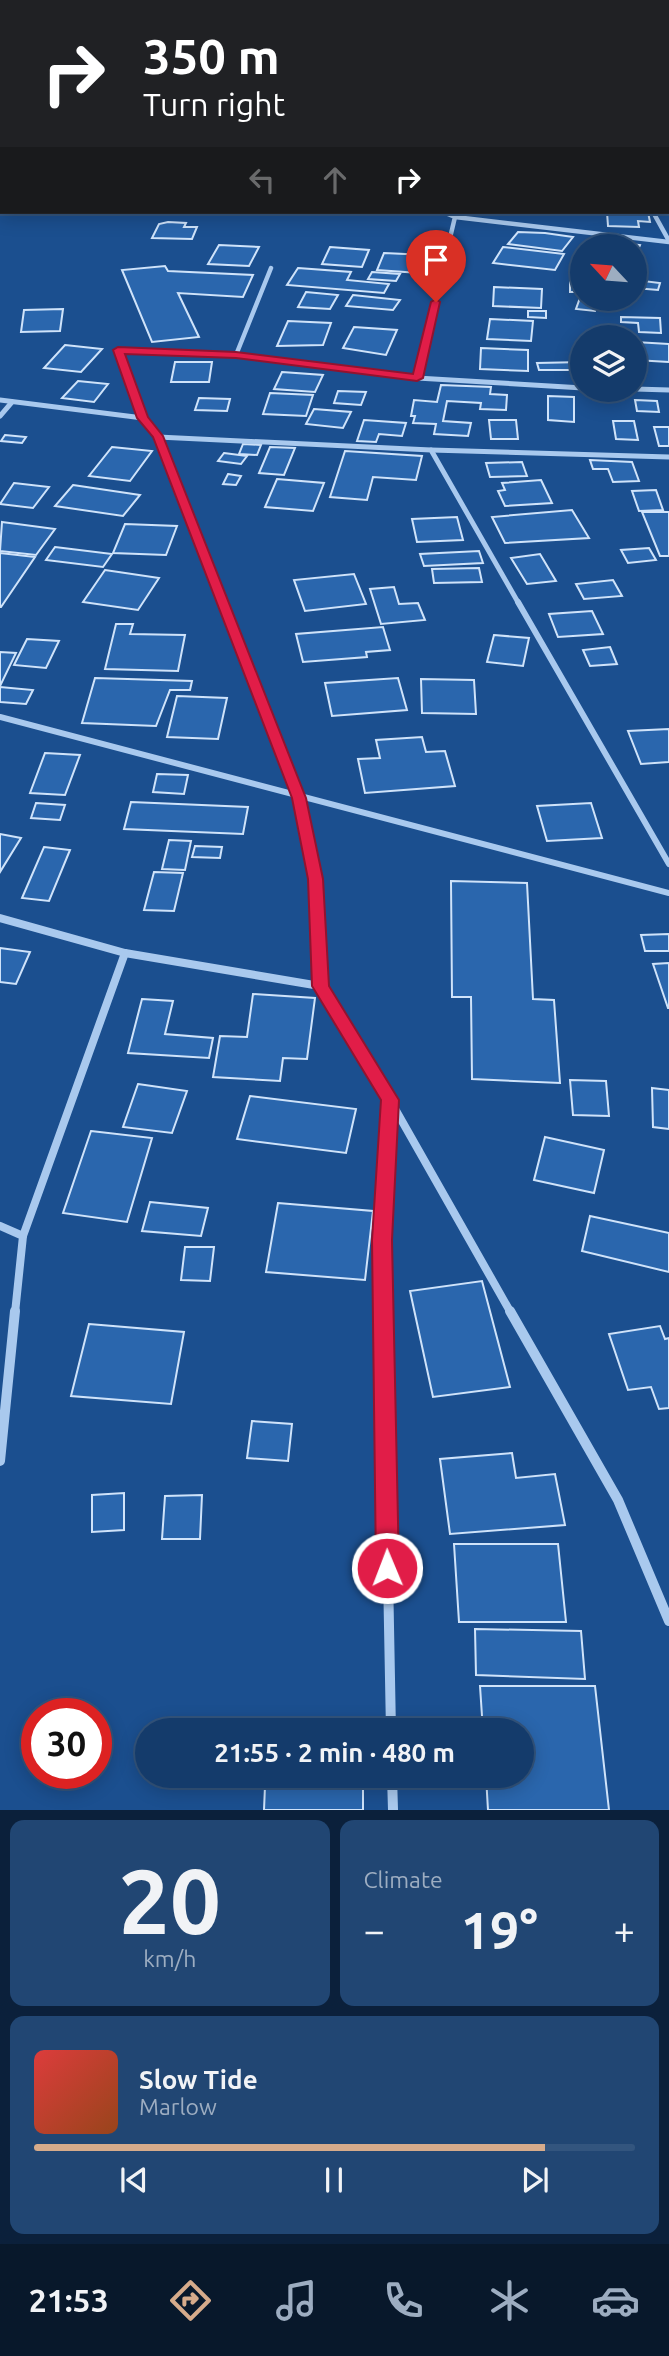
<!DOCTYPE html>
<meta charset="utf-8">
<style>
body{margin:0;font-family:Ubuntu,sans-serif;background:#214673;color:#f1f3f6;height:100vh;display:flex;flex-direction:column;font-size:26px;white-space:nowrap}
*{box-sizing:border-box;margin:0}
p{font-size:23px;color:#9dadc1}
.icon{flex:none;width:38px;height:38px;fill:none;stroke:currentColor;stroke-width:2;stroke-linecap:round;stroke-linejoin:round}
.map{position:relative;height:1810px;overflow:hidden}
.sheet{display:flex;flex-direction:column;gap:10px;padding:10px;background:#0b203b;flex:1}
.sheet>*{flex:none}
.top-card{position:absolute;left:0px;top:0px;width:670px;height:214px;box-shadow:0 4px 18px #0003,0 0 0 2px #33557e;background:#202124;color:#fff;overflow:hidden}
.needle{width:46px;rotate:296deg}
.controls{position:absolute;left:570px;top:234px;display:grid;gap:14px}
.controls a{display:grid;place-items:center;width:77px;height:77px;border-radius:50%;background:#143b6b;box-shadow:0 4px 18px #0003,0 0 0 2px #33557e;font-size:35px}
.speed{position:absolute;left:21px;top:1698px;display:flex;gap:14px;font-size:35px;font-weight:700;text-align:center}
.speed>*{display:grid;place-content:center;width:91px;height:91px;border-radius:50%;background:#143b6b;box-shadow:0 4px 18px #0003,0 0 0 2px #33557e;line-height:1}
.speed .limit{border:10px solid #d22;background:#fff;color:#111}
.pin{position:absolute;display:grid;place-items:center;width:60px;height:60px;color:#fff;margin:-72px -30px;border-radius:50% 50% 50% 0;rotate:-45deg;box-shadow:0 0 7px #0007}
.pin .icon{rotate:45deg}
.me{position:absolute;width:77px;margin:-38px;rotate:359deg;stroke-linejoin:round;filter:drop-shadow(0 0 5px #0008)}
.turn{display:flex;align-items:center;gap:24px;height:147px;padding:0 28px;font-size:32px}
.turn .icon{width:91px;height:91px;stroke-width:2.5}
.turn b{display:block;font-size:49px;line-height:60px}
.lanes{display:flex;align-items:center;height:66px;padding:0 28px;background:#0003;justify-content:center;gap:35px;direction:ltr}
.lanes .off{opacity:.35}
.big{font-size:52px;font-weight:600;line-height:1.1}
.sheet .widget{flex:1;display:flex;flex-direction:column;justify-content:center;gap:10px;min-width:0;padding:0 24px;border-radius:14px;background:#214673}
.sheet .dial{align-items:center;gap:0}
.dial b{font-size:91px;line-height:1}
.song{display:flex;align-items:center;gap:21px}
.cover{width:84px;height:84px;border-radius:10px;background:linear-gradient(135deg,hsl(0 70% 55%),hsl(20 70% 35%))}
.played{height:7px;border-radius:4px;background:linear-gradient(90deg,#d6ab8b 85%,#33557e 85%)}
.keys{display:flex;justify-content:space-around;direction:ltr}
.heat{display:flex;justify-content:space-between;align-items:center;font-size:38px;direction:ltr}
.sheet .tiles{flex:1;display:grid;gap:10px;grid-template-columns:1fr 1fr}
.widget:last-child{grid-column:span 2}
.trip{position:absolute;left:135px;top:1718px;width:399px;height:70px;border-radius:35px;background:#143b6b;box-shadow:0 4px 18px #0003,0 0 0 2px #33557e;font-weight:600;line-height:70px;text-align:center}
.menu{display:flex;height:112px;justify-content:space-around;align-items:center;background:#08182b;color:#9dadc1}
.menu .icon{width:49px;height:49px}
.menu .current{color:#d6ab8b}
.menu b{font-size:32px;color:#f1f3f6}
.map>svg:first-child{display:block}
</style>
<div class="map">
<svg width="669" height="1810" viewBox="0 0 669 1810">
<rect width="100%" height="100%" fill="#1b4f8f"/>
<g fill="#2a66ad" stroke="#cfe3fa" stroke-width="2">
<polygon points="607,212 648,212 650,222 638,221 639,227 608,226"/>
<polygon points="168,222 186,223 184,227 197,227 192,239 152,238 159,224"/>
<polygon points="518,232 545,233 573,237 562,251 508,244"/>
<polygon points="595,240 640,245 635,257 635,247 592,247"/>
<polygon points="219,245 259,247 249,266 208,264"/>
<polygon points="330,247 369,250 362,267 322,264"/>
<polygon points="503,247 564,254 555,270 493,263"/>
<polygon points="384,253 426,255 419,273 377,270"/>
<polygon points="165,266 168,271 253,275 243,297 178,293 199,337 152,342 122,270"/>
<polygon points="298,268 351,272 347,280 389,284 384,293 287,285"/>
<polygon points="372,272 400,274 396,281 368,279"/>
<rect x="570" y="276" width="13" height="16"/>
<polygon points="635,280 660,283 658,290 635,288"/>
<polygon points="494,287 542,289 541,308 493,306"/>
<polygon points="306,292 338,295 330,309 298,307"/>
<polygon points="353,295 400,300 393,310 346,306"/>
<polygon points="581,295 583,299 599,299 595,311 576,309"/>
<polygon points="63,309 60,331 21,332 24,310"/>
<polygon points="528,311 546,311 546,318 528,317"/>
<polygon points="621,317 660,318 661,333 639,332 638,323 621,322"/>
<polygon points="490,319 533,321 531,341 487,339"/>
<polygon points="288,321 331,323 323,345 277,346"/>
<polygon points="354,327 397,330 386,355 343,348"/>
<polygon points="635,342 669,344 669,362 635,360"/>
<polygon points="65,345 102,349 81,372 44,368"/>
<polygon points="481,348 528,350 528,371 480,369"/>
<polygon points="175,362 212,362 209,382 171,382"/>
<polygon points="583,362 583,370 539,370 537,363"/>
<polygon points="282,372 323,375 315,392 274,389"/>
<polygon points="78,381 108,384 94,402 62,398"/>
<polygon points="441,385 491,387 490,394 507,395 506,410 480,409 481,403 447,401 443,421 471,423 468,436 434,434 436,424 413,423 415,416 411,416 414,400 437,402"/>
<polygon points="338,391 366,392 361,405 334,403"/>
<polygon points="270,393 313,395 306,416 263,414"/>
<polygon points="548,396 574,397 574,422 548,420"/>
<polygon points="199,398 230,399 227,411 195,410"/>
<polygon points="635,400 657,401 659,412 637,411"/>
<polygon points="314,409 351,412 343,428 306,424"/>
<polygon points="364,420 406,423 402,436 379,434 376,442 357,441"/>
<polygon points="489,420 516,420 518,439 491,439"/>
<polygon points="613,421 634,421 638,440 616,439"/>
<polygon points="654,427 669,427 669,446 659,446"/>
<polygon points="5,435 26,437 22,443 1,441"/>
<polygon points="243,444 261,445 257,455 239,454"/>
<polygon points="112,447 152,451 130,481 89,476"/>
<polygon points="270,447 295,448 284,475 259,473"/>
<polygon points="345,451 422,456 416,480 373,477 367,500 330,497"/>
<polygon points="224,453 247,456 241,464 218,461"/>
<polygon points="590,460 632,462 639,481 613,482 608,469 593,469"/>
<polygon points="522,462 527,476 490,477 486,463"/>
<polygon points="228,474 241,476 236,485 223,484"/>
<polygon points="277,479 324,483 313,511 265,507"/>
<polygon points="541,480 552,503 505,506 498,491 505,490 502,483"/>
<polygon points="14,483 49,487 33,508 0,504"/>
<polygon points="73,485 140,495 123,516 55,506"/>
<polygon points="656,490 663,510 639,511 632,491"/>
<polygon points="572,510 589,538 505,543 492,517"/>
<polygon points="642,512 669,512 669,556 660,556"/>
<polygon points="457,517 463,540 417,542 412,519"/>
<polygon points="2,522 55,529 36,555 0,551"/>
<polygon points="125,524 177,526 166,555 113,553"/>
<polygon points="55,547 112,554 103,567 46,560"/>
<polygon points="649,548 656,560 628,563 621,550"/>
<polygon points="479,551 483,563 424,566 420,554"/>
<polygon points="0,553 35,557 1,607 0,607"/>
<polygon points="540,554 556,581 527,584 511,558"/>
<polygon points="479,568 482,582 434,583 432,569"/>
<polygon points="105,570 159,578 138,610 83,602"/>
<polygon points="354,574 366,604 305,611 294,580"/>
<polygon points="613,580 622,596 584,599 576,584"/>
<polygon points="394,587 399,604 418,603 425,620 381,624 370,589"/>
<polygon points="592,611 603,634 558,637 549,614"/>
<polygon points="116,624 133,624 130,634 185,635 178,671 105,669"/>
<polygon points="383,627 390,650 366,652 367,657 303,662 296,634"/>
<polygon points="494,635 529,638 523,666 487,662"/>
<polygon points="27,639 59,641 46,668 14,665"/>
<polygon points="610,647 617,664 590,666 583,650"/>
<polygon points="0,652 16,653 0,686"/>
<polygon points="95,678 192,681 190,690 170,690 156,726 82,723"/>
<polygon points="398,678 407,710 332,716 325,683"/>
<polygon points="421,679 474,680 476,714 422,713"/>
<polygon points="0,687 33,690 26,704 0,702"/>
<polygon points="177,696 227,698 218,739 167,737"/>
<polygon points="669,729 669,762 641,764 628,731"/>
<polygon points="422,737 426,752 445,751 455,786 365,793 358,759 380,758 376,740"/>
<polygon points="45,753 80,755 65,795 30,793"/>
<polygon points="157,774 188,775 184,794 153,792"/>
<polygon points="131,802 248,807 243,834 124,829"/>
<polygon points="36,803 65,805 60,820 31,818"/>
<polygon points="591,803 602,838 547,841 537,806"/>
<polygon points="0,834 21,838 0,872"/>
<polygon points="169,840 191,841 185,870 162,869"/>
<polygon points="195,846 222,847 220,858 192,857"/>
<polygon points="44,847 70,850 49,901 22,898"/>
<polygon points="154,872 183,873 174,911 144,910"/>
<polygon points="451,881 527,883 533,999 554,1000 560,1083 472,1079 471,997 452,997"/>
<polygon points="669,934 669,951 645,951 641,935"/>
<polygon points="0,948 30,952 16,984 0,982"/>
<polygon points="669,963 669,1008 668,1008 653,964"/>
<polygon points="253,994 315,998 307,1059 283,1058 280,1081 213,1077 220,1036 247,1037"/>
<polygon points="142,999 173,1001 165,1034 213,1038 209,1058 128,1053"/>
<polygon points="570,1080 606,1081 609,1116 573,1115"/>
<polygon points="138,1084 187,1091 172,1133 123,1127"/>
<polygon points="652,1088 669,1090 669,1129 653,1127"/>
<polygon points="250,1096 356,1109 346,1153 237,1139"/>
<polygon points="91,1131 152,1138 127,1222 63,1213"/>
<polygon points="545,1137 604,1150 594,1193 534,1180"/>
<polygon points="150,1202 208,1208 201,1236 142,1231"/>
<polygon points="278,1203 373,1211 365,1280 266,1272"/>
<polygon points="590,1216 669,1233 669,1272 582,1251"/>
<polygon points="185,1247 214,1247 210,1281 181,1280"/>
<polygon points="482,1281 510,1387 433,1397 410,1291"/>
<polygon points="89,1324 184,1332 171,1404 71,1396"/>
<polygon points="660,1326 665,1339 669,1338 669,1408 659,1409 651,1387 628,1390 609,1334"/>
<polygon points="252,1421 292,1424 288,1461 247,1458"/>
<polygon points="512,1453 516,1478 555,1474 565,1525 450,1534 440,1459"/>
<polygon points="124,1493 124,1530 92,1532 92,1495"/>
<polygon points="202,1495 200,1539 162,1539 165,1496"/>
<polygon points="454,1544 558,1544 566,1622 459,1622"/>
<polygon points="475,1629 581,1631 585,1679 476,1675"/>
<polygon points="480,1686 595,1686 609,1810 488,1810 486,1776 522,1776 522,1731 483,1731"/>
<polygon points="363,1785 363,1810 264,1810 265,1786"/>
</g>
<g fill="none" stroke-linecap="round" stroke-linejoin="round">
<g stroke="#a9c9ee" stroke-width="4.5">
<polyline points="653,212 669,241"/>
<polyline points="455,217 669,242"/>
<polyline points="120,355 118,350 232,355"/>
<polyline points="236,355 271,268"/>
<polyline points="422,355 455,217 443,212"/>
</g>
<g stroke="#a9c9ee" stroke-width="5">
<polyline points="119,353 143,418 158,437 223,604"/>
<polyline points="190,353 236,355 417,378 583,388"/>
<polyline points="417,378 423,353"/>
<polyline points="635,389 669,390"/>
<polyline points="0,400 143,418"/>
<polyline points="0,416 12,402"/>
<polyline points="158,437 431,450 519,604"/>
<polyline points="431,450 669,457"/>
</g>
<g stroke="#a9c9ee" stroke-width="6">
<polyline points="222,602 299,798 315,879 317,917"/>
<polyline points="518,602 669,864"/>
<polyline points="0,717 669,893"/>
</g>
<g stroke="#a9c9ee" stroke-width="8">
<polyline points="317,915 320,986 390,1100 511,1313"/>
<polyline points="0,918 125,953 320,986"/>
<polyline points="0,1226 23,1236 15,1313"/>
<polyline points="23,1236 125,953"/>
<polyline points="383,1313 382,1240 390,1102"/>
</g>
<g stroke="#a9c9ee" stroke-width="10">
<polyline points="383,1311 391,1731"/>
<polyline points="510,1311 618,1500 669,1621"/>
<polyline points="0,1461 15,1311"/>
<polyline points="392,1776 393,1810"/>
</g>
<g stroke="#fff" stroke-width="2.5" stroke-dasharray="5 2.5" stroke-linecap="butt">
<polyline points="590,0 593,2"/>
<polyline points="604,0 607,2"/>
</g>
</g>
<polygon fill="#e11d48" stroke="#92132f" stroke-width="2" points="436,299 440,302 423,378 417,381 236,358 125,354 148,417 163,436 306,798 323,879 329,986 399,1100 392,1240 399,1568 395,1575 387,1579 379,1575 376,1568 372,1240 381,1100 312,986 308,879 292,798 153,437 137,418 113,350 118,347 236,352 413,374 431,302"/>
</svg>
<div class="controls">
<a><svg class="needle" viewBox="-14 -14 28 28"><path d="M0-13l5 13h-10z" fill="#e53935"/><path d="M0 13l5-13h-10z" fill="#9dadc1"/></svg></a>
<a><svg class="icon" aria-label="layers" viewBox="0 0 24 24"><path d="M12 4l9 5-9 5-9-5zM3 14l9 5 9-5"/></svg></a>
</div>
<div class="speed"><div class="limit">30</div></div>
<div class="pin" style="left:436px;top:302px;background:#d93025"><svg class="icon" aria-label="arrive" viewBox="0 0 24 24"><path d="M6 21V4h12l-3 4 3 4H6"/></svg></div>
<svg class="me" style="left:387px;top:1568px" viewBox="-20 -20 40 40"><circle r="17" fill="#e11d48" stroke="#fff" stroke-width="3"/><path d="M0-11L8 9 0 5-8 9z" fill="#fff"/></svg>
<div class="trip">21:55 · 2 min · 480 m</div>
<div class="top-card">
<div class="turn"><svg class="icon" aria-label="right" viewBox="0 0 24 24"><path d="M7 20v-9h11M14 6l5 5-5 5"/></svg><div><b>350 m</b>Turn right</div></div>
<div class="lanes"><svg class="icon off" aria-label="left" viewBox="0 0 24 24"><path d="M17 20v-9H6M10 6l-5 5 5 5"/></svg><svg class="icon off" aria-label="ahead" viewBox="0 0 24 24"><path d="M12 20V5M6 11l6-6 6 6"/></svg><svg class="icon" aria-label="right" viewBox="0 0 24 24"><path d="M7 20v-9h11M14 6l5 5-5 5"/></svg></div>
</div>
</div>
<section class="sheet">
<div class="tiles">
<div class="widget dial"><b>20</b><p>km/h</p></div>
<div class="widget"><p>Climate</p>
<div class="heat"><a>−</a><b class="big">19°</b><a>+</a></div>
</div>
<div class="widget">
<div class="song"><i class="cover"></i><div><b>Slow Tide</b><p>Marlow</p></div></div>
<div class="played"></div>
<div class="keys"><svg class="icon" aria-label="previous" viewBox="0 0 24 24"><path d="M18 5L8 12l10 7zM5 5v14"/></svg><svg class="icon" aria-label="pause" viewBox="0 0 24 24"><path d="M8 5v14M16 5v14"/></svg><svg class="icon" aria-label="next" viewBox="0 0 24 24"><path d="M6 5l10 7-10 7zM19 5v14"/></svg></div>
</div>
</div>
</section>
<nav class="menu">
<b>21:53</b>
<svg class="icon current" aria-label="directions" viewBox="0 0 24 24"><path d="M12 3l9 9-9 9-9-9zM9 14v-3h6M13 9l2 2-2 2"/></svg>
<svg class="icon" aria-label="music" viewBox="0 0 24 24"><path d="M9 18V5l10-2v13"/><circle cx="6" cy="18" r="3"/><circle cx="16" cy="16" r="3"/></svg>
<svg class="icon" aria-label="phone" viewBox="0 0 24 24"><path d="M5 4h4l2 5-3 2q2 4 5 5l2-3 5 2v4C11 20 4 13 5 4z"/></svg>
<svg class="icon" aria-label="climate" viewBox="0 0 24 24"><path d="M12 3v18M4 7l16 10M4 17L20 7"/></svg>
<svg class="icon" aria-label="car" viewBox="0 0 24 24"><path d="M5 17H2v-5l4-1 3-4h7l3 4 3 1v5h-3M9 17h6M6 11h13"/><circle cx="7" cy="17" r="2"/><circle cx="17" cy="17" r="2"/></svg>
</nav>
